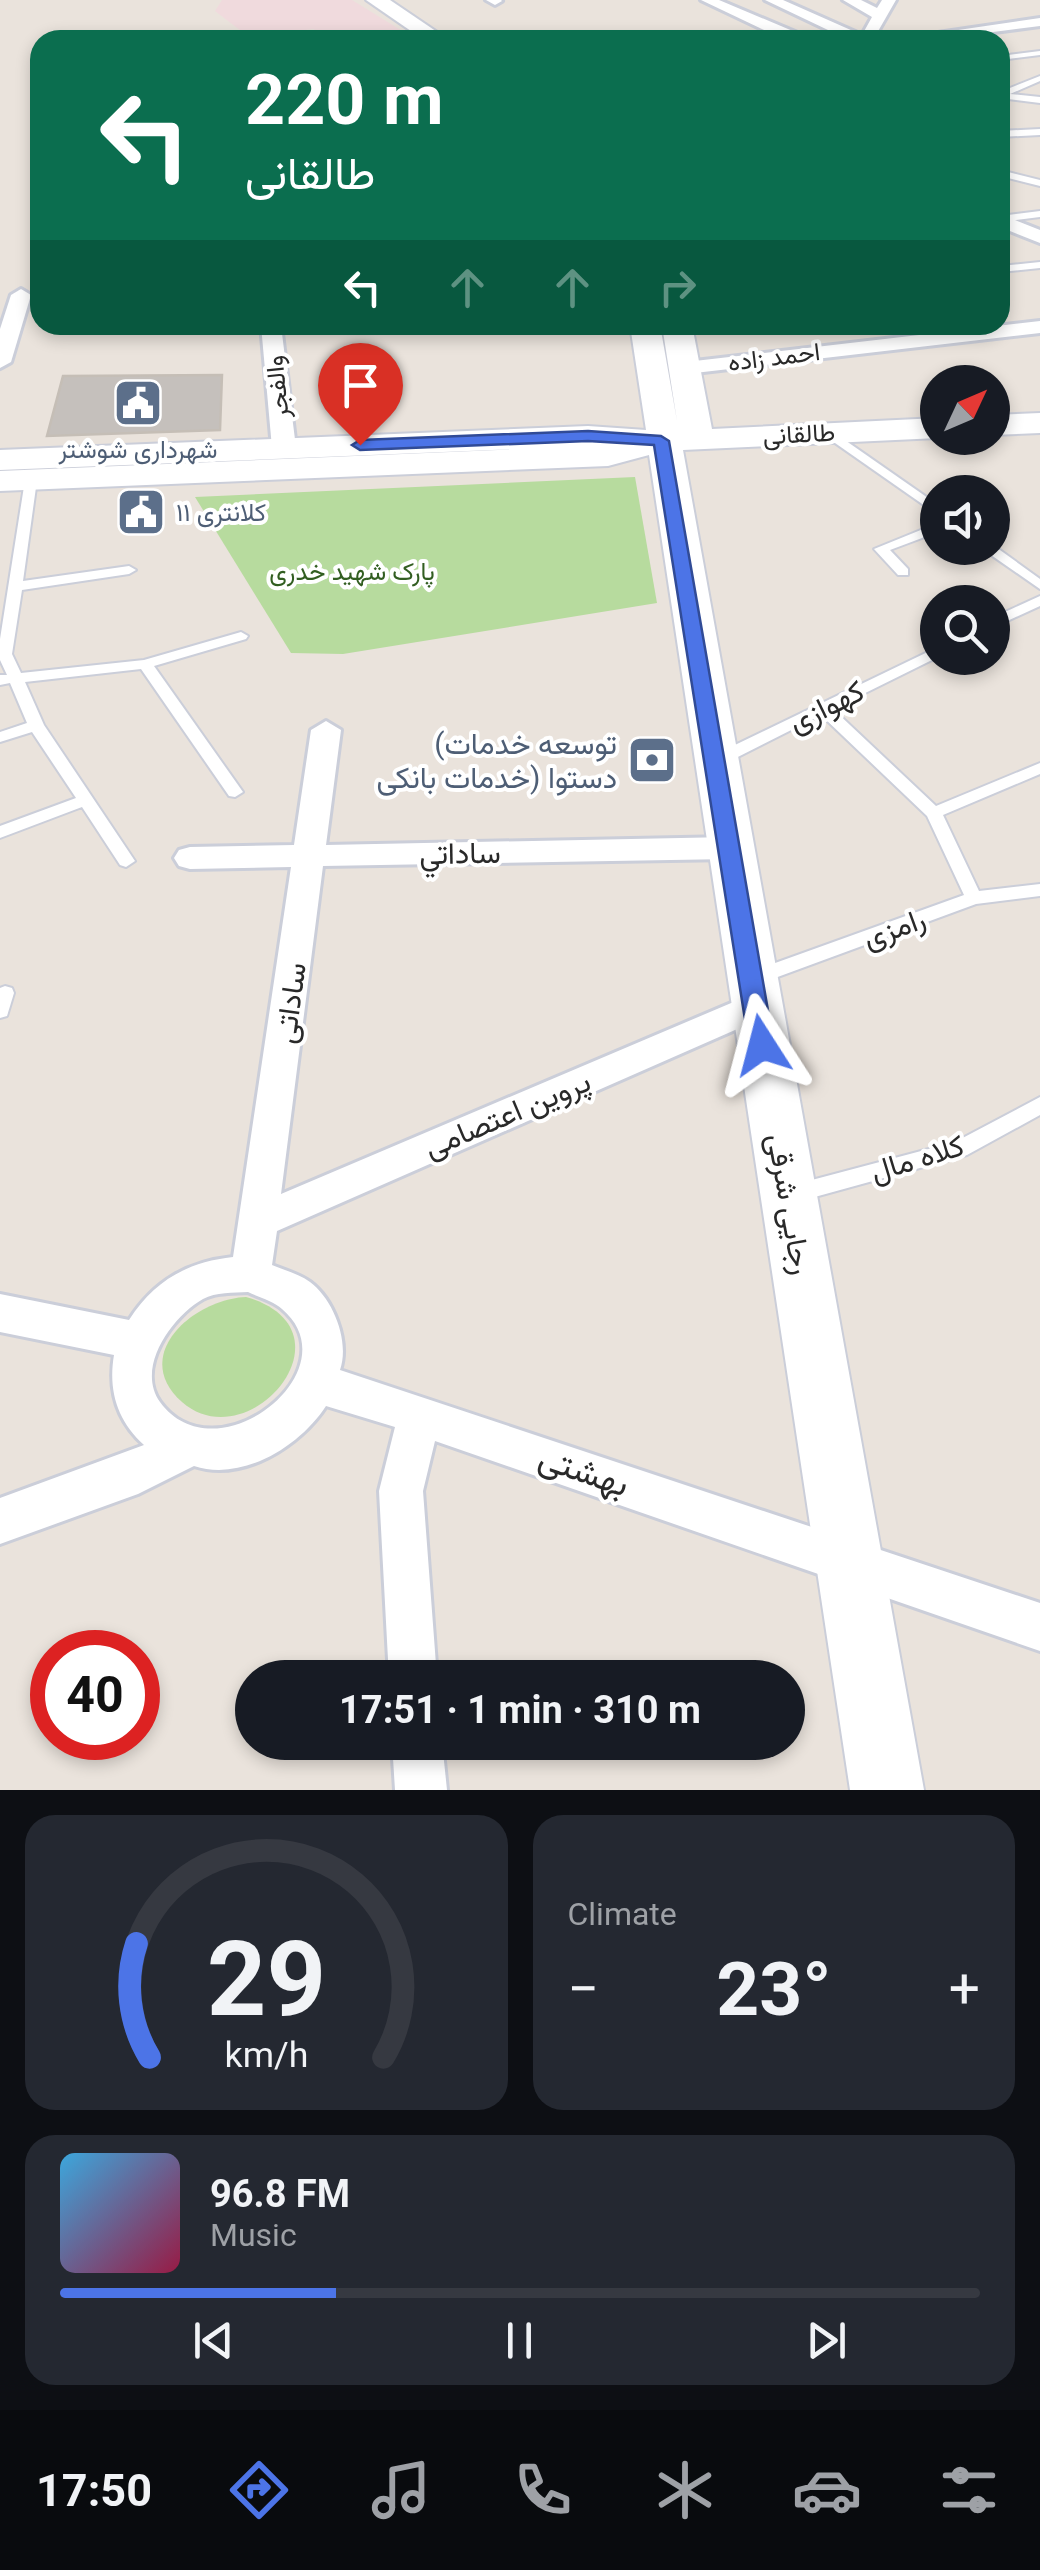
<!DOCTYPE html>
<meta charset="utf-8">
<style>
body{margin:0;font-family:Roboto,Vazirmatn,sans-serif;background:#242831;color:#f1f3f6;height:100vh;display:flex;flex-direction:column;font-size:38px;white-space:nowrap}
*{box-sizing:border-box;margin:0}
p{font-size:32px;color:#9ea1a6}
.icon{flex:none;width:55px;height:55px;fill:none;stroke:currentColor;stroke-width:2;stroke-linecap:round;stroke-linejoin:round}
.map{position:relative;height:1790px;overflow:hidden}
.side{display:flex;flex-direction:column;gap:25px;padding:25px;background:#0d0f14;flex:1}
.side>*{flex:none}
.banner{position:absolute;left:30px;top:30px;width:980px;height:305px;border-radius:30px;box-shadow:0 5px 15px #0003;background:#0b6e4f;color:#fff;overflow:hidden}
.needle{width:65px;rotate:46deg}
.fabs{position:absolute;left:920px;top:365px;display:grid;gap:20px}
.fabs a{display:grid;place-items:center;width:90px;height:90px;border-radius:50%;background:#171b24;box-shadow:0 5px 15px #0003;font-size:50px}
.speed{position:absolute;left:30px;top:1630px;display:flex;gap:20px;font-size:50px;font-weight:700;text-align:center}
.speed>*{display:grid;place-content:center;width:130px;height:130px;border-radius:50%;background:#171b24;box-shadow:0 5px 15px #0003;line-height:1}
.speed .limit{border:15px solid #d22;background:#fff;color:#111}
.pin{position:absolute;display:grid;place-items:center;width:85px;height:85px;color:#fff;margin:-102px -42px;border-radius:50% 50% 50% 0;rotate:-45deg;box-shadow:0 0 10px #0007}
.pin .icon{rotate:45deg}
.me{position:absolute;width:110px;margin:-55px;rotate:351deg;stroke-linejoin:round;filter:drop-shadow(0 0 8px #0008)}
.turn{display:flex;align-items:center;gap:35px;height:210px;padding:0 50px;font-size:45px}
.turn .icon{width:130px;height:130px;stroke-width:2.5}
.turn b{display:block;font-size:70px;line-height:85px}
.lanes{display:flex;align-items:center;height:95px;padding:0 50px;background:#0003;justify-content:center;gap:50px;direction:ltr}
.lanes .off{opacity:.35}
.big{font-size:75px;font-weight:700;line-height:1.1}
.side .card{flex:1;display:flex;flex-direction:column;justify-content:center;gap:15px;min-width:0;padding:0 35px;border-radius:30px;background:#242831}
.side .dial{align-items:center;gap:0}
.dial svg{height:260px;overflow:visible;fill:none;stroke:#363941;stroke-width:7;stroke-linecap:round;text-anchor:middle}
.dial text{fill:#f1f3f6;stroke:none}
.song{display:flex;align-items:center;gap:30px}
.cover{width:120px;height:120px;border-radius:15px;background:linear-gradient(135deg,hsl(200 70% 55%),hsl(340 70% 35%))}
.played{height:10px;border-radius:5px;background:linear-gradient(90deg,#4c74e7 30%,#363941 30%)}
.keys{display:flex;justify-content:space-around;direction:ltr}
.heat{display:flex;justify-content:space-between;align-items:center;font-size:55px;direction:ltr}
.side .tiles{flex:1;display:grid;gap:25px;grid-template-columns:1fr 1fr}
.card:last-child{grid-column:span 2}
.trip{position:absolute;left:235px;top:1660px;width:570px;height:100px;border-radius:50px;background:#171b24;box-shadow:0 5px 15px #0003;font-weight:700;line-height:100px;text-align:center}
.menu{display:flex;height:160px;justify-content:space-around;align-items:center;background:#090b0e;color:#9ea1a6}
.menu .icon{width:70px;height:70px}
.menu .on{color:#4c74e7}
.menu b{font-size:45px;color:#f1f3f6}
.map>svg:first-child{display:block}
</style>
<div class="map">
<svg width="1040" height="1790" viewBox="0 0 1040 1790">
<rect width="100%" height="100%" fill="#eae3dc"/>
<polygon fill="#f0dadd" points="222,0 352,0 412,37 341,40 313,29 249,37 215,11"/>
<g fill="#b7db9e">
<polygon points="635,477 657,603 343,654 291,653 195,497"/>
<path d="M246,1297C360,1330 249,1461 182,1402C129,1355 194,1299 246,1297Z"/>
</g>
<polygon fill="#c5c0bc" stroke="#c5beb6" stroke-width="2.5" points="222,375 220,430 47,436 63,376"/>
<g fill="none" stroke-linecap="round" stroke-linejoin="round">
<g stroke="#cbced9" stroke-width="4">
<g id="lane">
<polygon points="793,36 796,40 773,40"/>
<polygon points="1040,51 1040,55 1000,60 1000,56"/>
<polygon points="1040,76 1040,81 1010,94 1040,97 1040,103 1000,98 1000,92"/>
<polygon points="1040,129 1040,135 1000,137 1000,131"/>
<polygon points="1000,170 1040,180 1040,186 1000,176"/>
<polygon points="1040,211 1040,217 1000,222 1000,216"/>
<polygon points="1040,262 1040,268 1000,272 1000,266"/>
<polygon points="829,429 938,505 938,515 825,436 825,430"/>
<polygon points="31,476 37,480 23,581 129,566 136,570 129,574 22,590 12,654 21,673 144,660 241,632 248,636 246,639 154,666 243,792 235,797 229,796 141,669 25,682 44,725 135,861 126,867 120,865 82,807 0,838 0,826 76,798 32,732 0,742 0,732 27,723 10,683 0,685 0,675 7,675 0,660 0,639 25,480"/>
<polygon points="938,523 938,532 890,550 908,569 908,575 898,575 874,549"/>
<polygon points="993,545 1040,579 1040,589 981,548 992,548"/>
<polygon points="1040,596 1040,606 992,628 992,618"/>
<polygon points="938,647 938,657 833,709 936,806 1040,763 1040,774 943,815 979,891 1040,884 1040,896 976,904 764,982 750,982 748,977 750,972 964,895 927,816 821,715 722,765 710,765 708,761 710,757"/>
<polygon points="5,986 12,988 14,993 7,1016 0,1018 0,988"/>
<polygon points="1040,1097 1040,1115 967,1155 793,1203 786,1200 783,1194 786,1188 793,1185 955,1142"/>
</g>
</g>
<g stroke="#cbced9" stroke-width="6">
<g id="street">
<polygon points="486,0 501,0 502,1 495,5"/>
<polygon points="701,0 719,0 814,40 785,40"/>
<polygon points="765,0 783,0 862,35 872,17 843,0 861,0 877,8 882,0 896,0 873,40 849,40"/>
<polygon points="1040,18 1040,26 932,40 890,40"/>
<polygon points="1000,214 1040,230 1040,243 1000,227"/>
<polygon points="21,289 31,295 11,362 0,368 0,329 11,295"/>
<polygon points="1040,321 1040,333 686,374 675,368 686,362"/>
<polygon points="261,325 281,325 296,448 284,455 272,448"/>
<path d="M326,721L341,730L326,845L730,837L741,840L746,848L741,856L730,859L323,866L281,1194L743,998L755,994L767,998L772,1007L767,1016L277,1231L272,1265C284,1270 299,1274 310,1282C333,1299 350,1341 340,1370L1040,1603V1651L435,1441L423,1491L437,1678H389L379,1491L395,1427L326,1406C300,1446 243,1482 194,1466L138,1494L0,1544V1498L144,1445C117,1421 108,1390 114,1355L0,1332V1294L129,1320C154,1281 187,1262 233,1257L291,867L190,869L179,866L174,858L179,850L190,847L294,845L311,730ZM248,1292C258,1297 274,1301 282,1309C354,1370 216,1479 160,1402C135,1367 173,1316 203,1299C216,1292 233,1293 248,1292Z"/>
<polygon points="392,1742 442,1742 447,1790 395,1790"/>
</g>
</g>
<g stroke="#cbced9" stroke-width="4">
<g id="secondary">
<polygon points="366,0 390,0 449,40 424,40"/>
<polygon points="630,325 660,325 677,421 662,325 692,325 712,429 938,418 938,438 683,450 924,1790 850,1790 649,455 608,466 0,491 0,471 593,446 0,470 0,450 588,426 646,430"/>
<polygon points="1040,413 1040,433 992,435 992,415"/>
</g>
</g>
<use href="#lane" fill="#fff" fill-rule="evenodd"/>
<use href="#street" fill="#fff" fill-rule="evenodd"/>
<use href="#secondary" fill="#fff" fill-rule="evenodd"/>
</g>
<polygon fill="#4c74e7" stroke="#314b96" stroke-width="2.5" points="588,431 661,436 669,441 774,1045 762,1055 749,1045 654,445 588,441 360,450 352,445 360,440"/>
<defs>
<g id="civic-square" transform="scale(2.5)"><rect x="-9" y="-9" width="18" height="18" rx="4" fill="#5c6f8a" stroke="#fff"/><path d="M-.6-6.5H3V-4.5H.6V-3L4-1V1h2V6H-6V1h2V-1L-.6-3ZM-1.2 2.5V6h2.4V2.5Z" fill="#fff"/></g>
<g id="bank-square" transform="scale(2.5)"><rect x="-9" y="-9" width="18" height="18" rx="4" fill="#5c6f8a" stroke="#fff"/><path d="M-6-4H6V4H-6ZM0-2.3a2.3 2.3 0 1 0 0 4.6a2.3 2.3 0 1 0 0-4.6Z" fill="#fff"/></g>
</defs>
<g fill-rule="evenodd">
<use href="#civic-square" x="138" y="403"/>
<use href="#civic-square" x="141" y="512"/>
<use href="#bank-square" x="652" y="760"/>
</g>
<g text-anchor="middle" dominant-baseline="central" stroke-width="8" stroke-linejoin="round" paint-order="stroke">
<g font-size="25" fill="#292929" stroke="#fff">
<text transform="translate(774 357) rotate(-7)">احمد زاده</text>
<text transform="translate(277 387) rotate(-96)">والفجر</text>
<text transform="translate(799 434) rotate(-3)">طالقانی</text>
</g>
<g font-size="25" fill="#4e5e75" stroke="#fff">
<text x="138" y="449">شهرداری شوشتر</text>
<text x="176" y="512" text-anchor="start">کلانتری ۱۱</text>
</g>
<g font-size="25" fill="#325e21" stroke="#fff">
<text x="352" y="571">پارک شهید خدری</text>
</g>
<g font-size="30" fill="#292929" stroke="#fff">
<text transform="translate(826 706) rotate(-26)">کهوازی</text>
<text transform="translate(460 853) rotate(-1)">ساداتي</text>
<text transform="translate(894 928) rotate(-20)">رامزی</text>
<text transform="translate(290 1003) rotate(-82)">ساداتی</text>
<text transform="translate(507 1114) rotate(-23)">پروین اعتصامی</text>
<text transform="translate(917 1158) rotate(-17)">کلاه مال</text>
<text transform="translate(790 1204) rotate(80)">رجایی شرقی</text>
</g>
<g font-size="30" fill="#4e5e75" stroke="#fff" text-anchor="end">
<text x="617" y="743">(توسعه خدمات<tspan x="617" dy="34">دستوا (خدمات بانکی</tspan></text>
</g>
<g font-size="35" fill="#292929" stroke="#fff">
<text transform="translate(584 1471) rotate(19)">بهشتی</text>
</g>
</g>
</svg>
<div class="fabs">
<a><svg class="needle" viewBox="-14 -14 28 28"><path d="M0-13l5 13h-10z" fill="#e53935"/><path d="M0 13l5-13h-10z" fill="#9ea1a6"/></svg></a>
<a><svg class="icon" aria-label="sound" viewBox="0 0 24 24"><path d="M4 9h4l5-4v14l-5-4H4zM17 9q2 3 0 6"/></svg></a>
<a><svg class="icon" aria-label="search" viewBox="0 0 24 24"><circle cx="10" cy="10" r="6"/><path d="M15 15l6 6"/></svg></a>
</div>
<div class="speed"><div class="limit">40</div></div>
<div class="pin" style="left:360px;top:445px;background:#d93025"><svg class="icon" aria-label="arrive" viewBox="0 0 24 24"><path d="M6 21V4h12l-3 4 3 4H6"/></svg></div>
<svg class="me" style="left:762px;top:1045px" viewBox="-20 -20 40 40"><path d="M0-17L14 15 0 8-14 15z" fill="#4c74e7" stroke="#fff" stroke-width="4"/></svg>
<div class="trip">17:51 · 1 min · 310 m</div>
<div class="banner">
<div class="turn"><svg class="icon" aria-label="left" viewBox="0 0 24 24"><path d="M17 20v-9H6M10 6l-5 5 5 5"/></svg><div><b>220 m</b>طالقانی</div></div>
<div class="lanes"><svg class="icon" aria-label="left" viewBox="0 0 24 24"><path d="M17 20v-9H6M10 6l-5 5 5 5"/></svg><svg class="icon off" aria-label="ahead" viewBox="0 0 24 24"><path d="M12 20V5M6 11l6-6 6 6"/></svg><svg class="icon off" aria-label="ahead" viewBox="0 0 24 24"><path d="M12 20V5M6 11l6-6 6 6"/></svg><svg class="icon off" aria-label="right" viewBox="0 0 24 24"><path d="M7 20v-9h11M14 6l5 5-5 5"/></svg></div>
</div>
</div>
<section class="side">
<div class="tiles">
<div class="card dial"><svg viewBox="0 0 100 80">
<path d="M14 69A42 42 0 1 1 86 69"/>
<path d="M14 69A42 42 0 0 1 10 34" stroke="#4c74e7"/>
<text x="50" y="56" font-size="32" font-weight="700">29</text>
<text x="50" y="72" font-size="11">km/h</text>
</svg></div>
<div class="card"><p>Climate</p>
<div class="heat"><a>−</a><b class="big">23°</b><a>+</a></div>
</div>
<div class="card">
<div class="song"><i class="cover"></i><div><b>96.8 FM</b><p>Music</p></div></div>
<div class="played"></div>
<div class="keys"><svg class="icon" aria-label="previous" viewBox="0 0 24 24"><path d="M18 5L8 12l10 7zM5 5v14"/></svg><svg class="icon" aria-label="pause" viewBox="0 0 24 24"><path d="M8 5v14M16 5v14"/></svg><svg class="icon" aria-label="next" viewBox="0 0 24 24"><path d="M6 5l10 7-10 7zM19 5v14"/></svg></div>
</div>
</div>
</section>
<nav class="menu">
<b>17:50</b>
<svg class="icon on" aria-label="directions" viewBox="0 0 24 24"><path d="M12 3l9 9-9 9-9-9zM9 14v-3h6M13 9l2 2-2 2"/></svg>
<svg class="icon" aria-label="music" viewBox="0 0 24 24"><path d="M9 18V5l10-2v13"/><circle cx="6" cy="18" r="3"/><circle cx="16" cy="16" r="3"/></svg>
<svg class="icon" aria-label="phone" viewBox="0 0 24 24"><path d="M5 4h4l2 5-3 2q2 4 5 5l2-3 5 2v4C11 20 4 13 5 4z"/></svg>
<svg class="icon" aria-label="climate" viewBox="0 0 24 24"><path d="M12 3v18M4 7l16 10M4 17L20 7"/></svg>
<svg class="icon" aria-label="car" viewBox="0 0 24 24"><path d="M5 17H2v-5l4-1 3-4h7l3 4 3 1v5h-3M9 17h6M6 11h13"/><circle cx="7" cy="17" r="2"/><circle cx="17" cy="17" r="2"/></svg>
<svg class="icon" aria-label="filters" viewBox="0 0 24 24"><path d="M4 7h16M4 17h16"/><circle cx="9" cy="7" r="2"/><circle cx="15" cy="17" r="2"/></svg>
</nav>
